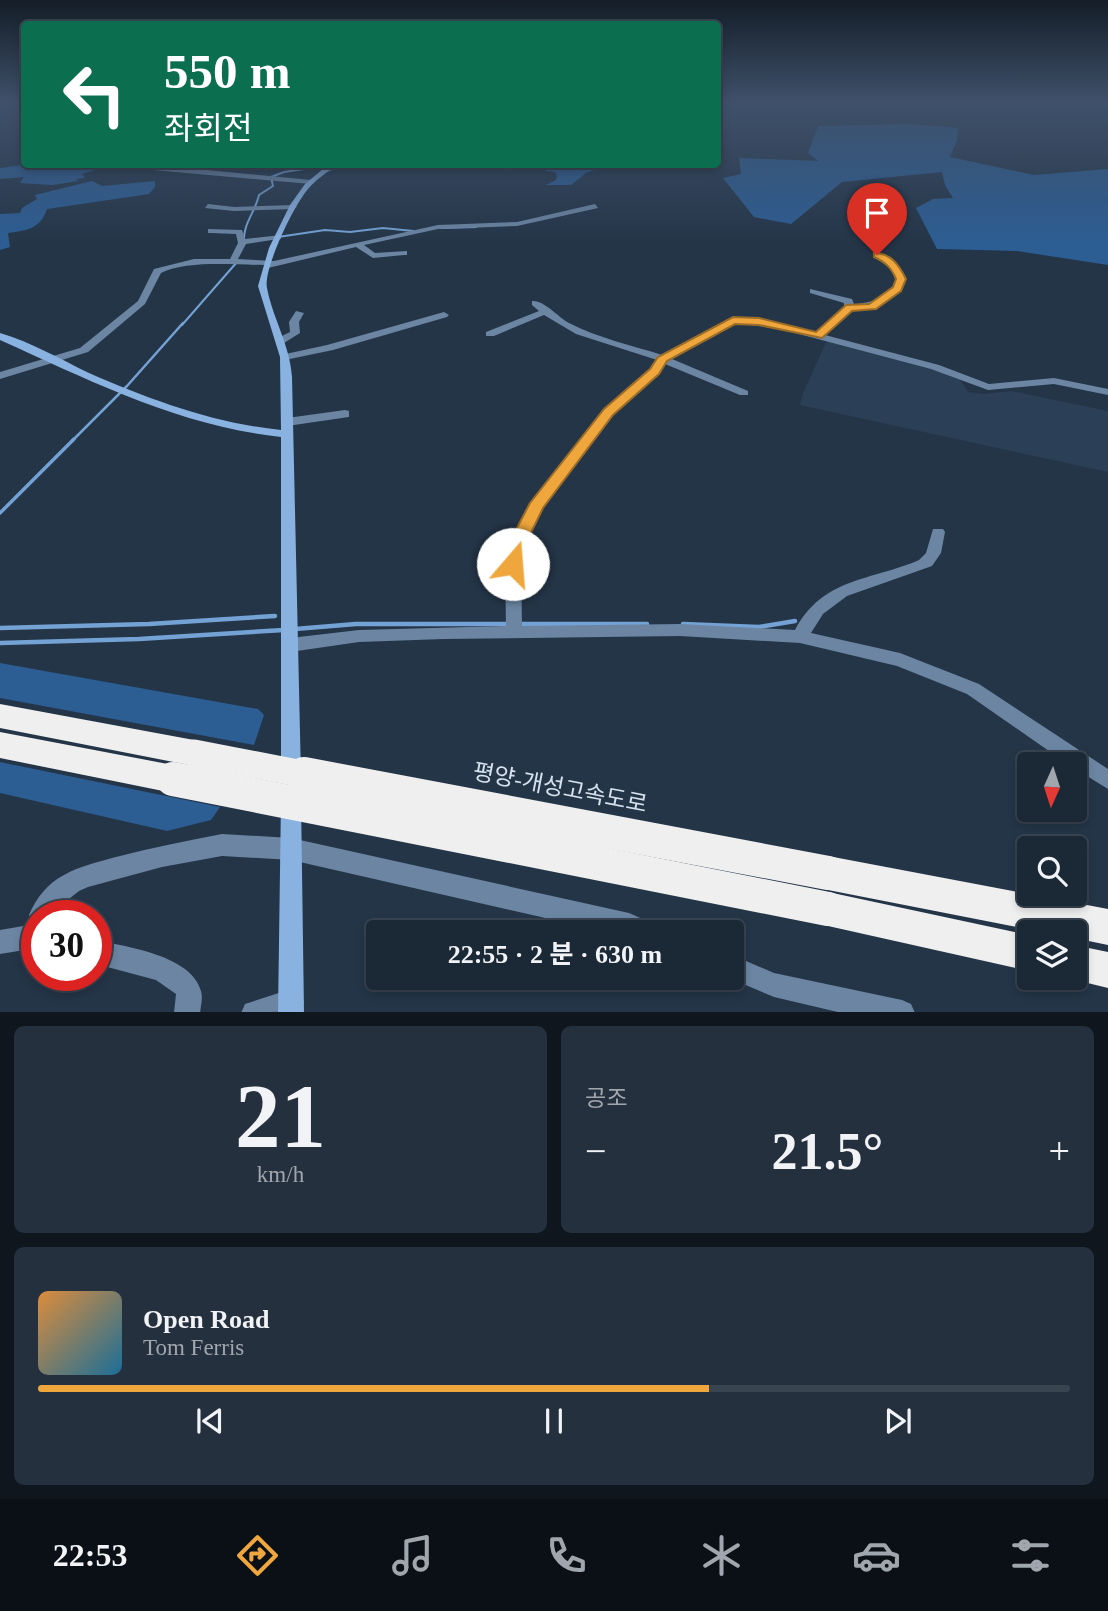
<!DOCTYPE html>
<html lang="ko">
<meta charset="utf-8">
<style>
body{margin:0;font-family:"Times New Roman","Noto Sans KR",serif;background:#24303e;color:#f1f3f6;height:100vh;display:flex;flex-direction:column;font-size:26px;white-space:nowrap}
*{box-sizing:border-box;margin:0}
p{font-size:23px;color:#a0a6ad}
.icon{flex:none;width:38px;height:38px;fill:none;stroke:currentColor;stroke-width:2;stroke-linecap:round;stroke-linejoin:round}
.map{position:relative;height:1012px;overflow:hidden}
.details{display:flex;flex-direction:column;gap:14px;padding:14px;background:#0f161e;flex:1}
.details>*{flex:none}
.guide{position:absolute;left:21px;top:21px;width:700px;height:147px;border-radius:7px;box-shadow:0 4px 10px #0003,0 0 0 2px #394451;background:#0b6e4f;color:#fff;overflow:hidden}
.needle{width:46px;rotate:183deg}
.tools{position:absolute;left:1017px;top:752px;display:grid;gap:14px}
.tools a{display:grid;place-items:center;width:70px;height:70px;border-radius:7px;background:#1b2836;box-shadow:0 4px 10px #0003,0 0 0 2px #394451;font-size:35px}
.speed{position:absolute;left:21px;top:900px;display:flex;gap:14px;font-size:35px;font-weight:700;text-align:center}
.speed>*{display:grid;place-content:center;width:91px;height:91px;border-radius:50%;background:#1b2836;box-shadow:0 4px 10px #0003,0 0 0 2px #394451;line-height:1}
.speed .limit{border:10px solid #d22;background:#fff;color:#111}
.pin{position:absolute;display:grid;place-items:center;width:60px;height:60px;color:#fff;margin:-72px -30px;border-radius:50% 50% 50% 0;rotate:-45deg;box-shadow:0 0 7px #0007}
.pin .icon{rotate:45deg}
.me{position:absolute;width:77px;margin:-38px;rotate:18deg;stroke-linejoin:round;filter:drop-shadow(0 0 5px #0008)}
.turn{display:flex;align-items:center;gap:24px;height:147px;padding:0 28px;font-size:32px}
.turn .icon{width:91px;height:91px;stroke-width:2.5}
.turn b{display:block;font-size:49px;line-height:60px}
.big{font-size:52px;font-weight:700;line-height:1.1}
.details .widget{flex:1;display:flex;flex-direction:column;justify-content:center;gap:10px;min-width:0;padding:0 24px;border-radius:10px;background:#24303e}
.details .dial{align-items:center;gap:0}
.dial b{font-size:91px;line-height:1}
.song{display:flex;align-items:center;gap:21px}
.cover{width:84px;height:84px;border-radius:10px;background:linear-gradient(135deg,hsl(30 70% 55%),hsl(200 70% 35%))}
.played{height:7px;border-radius:4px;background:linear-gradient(90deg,#efa73d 65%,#394451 65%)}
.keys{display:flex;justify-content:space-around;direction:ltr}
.heat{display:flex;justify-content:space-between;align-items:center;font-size:38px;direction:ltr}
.details .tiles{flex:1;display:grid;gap:14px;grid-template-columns:1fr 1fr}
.widget:last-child{grid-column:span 2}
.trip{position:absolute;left:366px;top:920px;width:378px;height:70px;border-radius:7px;background:#1b2836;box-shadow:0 4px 10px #0003,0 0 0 2px #394451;font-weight:700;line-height:70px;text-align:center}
.menu{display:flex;height:112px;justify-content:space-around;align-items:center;background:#0b1016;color:#a0a6ad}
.menu .icon{width:49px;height:49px}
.menu .selected{color:#efa73d}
.menu b{font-size:32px;color:#f1f3f6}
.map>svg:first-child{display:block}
</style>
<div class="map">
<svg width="1108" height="1013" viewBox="0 0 1108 1013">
<rect width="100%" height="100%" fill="#243548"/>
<polygon fill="#2b3f57" points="828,338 954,371 968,392 984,394 1011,391 1108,411 1108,472 800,405 803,393"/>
<g fill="#2c5d93">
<polygon points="909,124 958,128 957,140 950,157 1034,175 1108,169 1108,265 1017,251 937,249 916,208 933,199 953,198 945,185 942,172 842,182 791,224 754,217 723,178 741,174 739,158 818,161 808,153 818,126"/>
<polygon points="29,164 89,165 90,168 95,170 82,174 85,178 76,179 79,181 52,185 20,183 24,177 0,179 0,168"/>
<polygon points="546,165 546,164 608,165 586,173 571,185 546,185 556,180 557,176 555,172 546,171"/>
<path d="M92,181L102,186L155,181V187L149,194L47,209C40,229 28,230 8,233L10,247L0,250V214L20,213L22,208L37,199L35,195Z"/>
<polygon points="0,663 258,709 264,715 254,745 0,698"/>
<polygon points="0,762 220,807 211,820 167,831 0,793"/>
</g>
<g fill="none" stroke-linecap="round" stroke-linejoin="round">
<g stroke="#74a2d4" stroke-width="2">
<polyline points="441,228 476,227"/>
<polyline points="278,237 325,230 350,232 383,228 413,231"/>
<path d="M244,242C243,223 255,213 259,195L273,186L271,177L284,172L331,165"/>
<polyline points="182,325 237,262"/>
</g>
<polyline stroke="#74a2d4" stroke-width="2.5" points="72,441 127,386 183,323"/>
<polyline stroke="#74a2d4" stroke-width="3.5" points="0,513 74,439"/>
<g stroke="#74a2d4" stroke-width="4.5">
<polyline points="519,624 647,624"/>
<polyline points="683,624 759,627 795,621"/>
<polyline points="0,628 149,624 275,616"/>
<polyline points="295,629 356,624 507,624"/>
<polyline points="0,643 139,639 284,630"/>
</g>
<g fill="#6b85a2" fill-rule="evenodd">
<polygon points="145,164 311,180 314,182 311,184 153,170"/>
<polygon points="336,164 346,164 325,173 320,172"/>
<polygon points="208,204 234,207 293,205 297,207 293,209 234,211 205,208"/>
<path d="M595,204L598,208L517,226L438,229L364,245L375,253L407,251V255H404L373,258L356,247L268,268L264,265C235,265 186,260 161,273L145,304L88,352L0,379V372L80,348L138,301L154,269L194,259H230L238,243L236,234L211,233H208V229L242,230L245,239L281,235V239H278L246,244L238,259L274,261L438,225L517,222Z"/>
<path d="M874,253C889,253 899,267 905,279L901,289L890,300L877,306L852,310L825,335L939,365L989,384L1054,378L1108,389V395L1054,384L988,390L931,369L780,329L735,323L672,359L748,391V395H740L665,364L659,373L613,415L542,508L524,545L521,563L522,626L680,624L795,630C823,577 871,581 919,560L926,553L933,529H943L945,532L941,553L932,566L847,596L823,614L811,633L900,653L979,684L1108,769V789L1074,768V765H1069L967,694L897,666L800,643L680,636L444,639L359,642L290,652L284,650L281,645L284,640L290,638L359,630L506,626L505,563L510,545L529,507L605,409L651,369L657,360L576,334L544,315L494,336H486V332L539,311L532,305V301C544,300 558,317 569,323C598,338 631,345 662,355L733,317L780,323L816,332L844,306V303L810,293V289L852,299L854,304C873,303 888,297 897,279C891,268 884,263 874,257Z"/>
<polygon points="296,311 304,313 299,322 300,333 284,343 276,343 276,339 290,332 289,322"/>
<polygon points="444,312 449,315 447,317 333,350 285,360 280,357 281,355 327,345"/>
<polygon points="345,410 349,411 349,417 287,426 281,422 287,418"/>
<path d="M222,834L291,838L629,913L656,925L660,933H611L291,860L222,856L162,867L88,887L79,891L60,906L54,915H37V948L0,954V930L35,924L29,915C36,898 48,883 64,875C80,866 98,862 116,857C151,848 186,841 222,834Z"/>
<path d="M96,940C127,947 191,955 201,991C203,998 201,1005 200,1013H174L176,994L156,980L96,964Z"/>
<polygon points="732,955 774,973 902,1000 911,1004 915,1013 842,1013 774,997 729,978 732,978"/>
<polygon points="291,989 300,993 304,1002 300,1011 241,1013 245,1004"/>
</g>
<g fill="#89b2e1" fill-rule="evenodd">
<path d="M329,164H337C327,173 316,179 308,189C294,205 263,269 267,288C273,319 290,345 292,377L301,777L298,783L291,786L284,783L281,777V437C179,426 91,381 0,340V333C31,342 60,359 89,373C151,400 213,423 281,430L280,357L258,286L269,248L290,205L305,184Z"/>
<polygon points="291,790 298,793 301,800 304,1013 278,1013 281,800 284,793"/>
</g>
<g fill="#efefef" fill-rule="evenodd">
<polygon points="0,704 194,740 204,744 209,753 204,762 194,766 0,728"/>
<polygon points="0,732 173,765 184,769 188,779 184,789 173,793 0,758"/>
<polygon points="828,856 1108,909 1108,945 1074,938 1074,933 1047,933 828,890 816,885 811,873 816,861"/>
<polygon points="828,892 1029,935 1029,971 828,926 816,921 811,909 816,897"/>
<polygon points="1074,945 1108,952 1108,988 1067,978 1074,978"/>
</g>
<polyline stroke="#efefef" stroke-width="27" points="194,753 313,776"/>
<g stroke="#efefef" stroke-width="34">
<polyline points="304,774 828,873"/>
<polyline points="173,779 828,909"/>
</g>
</g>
<linearGradient id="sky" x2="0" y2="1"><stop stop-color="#141d28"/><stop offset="0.42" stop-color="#3f516a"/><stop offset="1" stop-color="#3f516a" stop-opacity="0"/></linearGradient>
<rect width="1108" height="245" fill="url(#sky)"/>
<path fill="#efa73d" stroke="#9b6d28" stroke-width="2" d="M874,253C891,253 899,265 906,279L901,291L876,309L852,311L822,338L759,325L735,324L667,361L659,374L613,415L543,508L525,545L519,568H506L504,564L508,545L530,503L604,409L650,369L658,357L733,317L759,318L816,332L846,305L869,304L893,287L896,279C891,267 885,262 874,257Z"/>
<g text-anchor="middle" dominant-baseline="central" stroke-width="7" stroke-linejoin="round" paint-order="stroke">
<g font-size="23" fill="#d7e2ee" stroke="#243548">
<text transform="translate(560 788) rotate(11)">평양-개성고속도로</text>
</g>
</g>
</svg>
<div class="tools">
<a><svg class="needle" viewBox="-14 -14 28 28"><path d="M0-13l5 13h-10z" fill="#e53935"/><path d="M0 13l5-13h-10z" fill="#a0a6ad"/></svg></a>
<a><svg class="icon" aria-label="search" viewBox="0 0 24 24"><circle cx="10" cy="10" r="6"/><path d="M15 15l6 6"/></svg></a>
<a><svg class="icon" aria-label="layers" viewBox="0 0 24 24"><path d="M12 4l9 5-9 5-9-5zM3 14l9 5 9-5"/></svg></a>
</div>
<div class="speed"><div class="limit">30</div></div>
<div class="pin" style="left:877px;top:255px;background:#d93025"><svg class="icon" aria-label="arrive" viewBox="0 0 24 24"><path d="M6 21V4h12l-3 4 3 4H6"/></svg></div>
<svg class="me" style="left:513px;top:564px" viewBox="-20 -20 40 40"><circle r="19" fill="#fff"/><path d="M0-13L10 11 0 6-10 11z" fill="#efa73d"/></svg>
<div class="trip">22:55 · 2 분 · 630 m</div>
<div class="guide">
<div class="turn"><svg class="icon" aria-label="left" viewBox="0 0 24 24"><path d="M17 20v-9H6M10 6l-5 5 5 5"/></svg><div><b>550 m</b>좌회전</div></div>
</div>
</div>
<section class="details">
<div class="tiles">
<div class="widget dial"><b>21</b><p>km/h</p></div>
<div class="widget"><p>공조</p>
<div class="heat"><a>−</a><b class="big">21.5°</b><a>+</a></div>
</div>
<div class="widget">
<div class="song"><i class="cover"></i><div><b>Open Road</b><p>Tom Ferris</p></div></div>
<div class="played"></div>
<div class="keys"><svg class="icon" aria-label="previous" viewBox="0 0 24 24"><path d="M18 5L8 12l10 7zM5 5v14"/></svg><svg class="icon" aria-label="pause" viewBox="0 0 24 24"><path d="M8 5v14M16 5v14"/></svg><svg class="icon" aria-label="next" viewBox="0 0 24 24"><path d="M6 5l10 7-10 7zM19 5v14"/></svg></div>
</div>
</div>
</section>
<nav class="menu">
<b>22:53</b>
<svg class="icon selected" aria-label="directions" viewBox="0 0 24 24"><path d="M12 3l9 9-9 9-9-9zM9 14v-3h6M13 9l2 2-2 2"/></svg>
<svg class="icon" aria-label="music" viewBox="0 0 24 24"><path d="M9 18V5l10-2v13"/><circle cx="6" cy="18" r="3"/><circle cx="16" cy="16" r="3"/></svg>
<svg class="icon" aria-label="phone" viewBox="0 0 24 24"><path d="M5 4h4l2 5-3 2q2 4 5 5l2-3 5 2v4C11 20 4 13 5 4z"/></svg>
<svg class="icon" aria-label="climate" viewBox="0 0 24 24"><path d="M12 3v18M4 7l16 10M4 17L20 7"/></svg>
<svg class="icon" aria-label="car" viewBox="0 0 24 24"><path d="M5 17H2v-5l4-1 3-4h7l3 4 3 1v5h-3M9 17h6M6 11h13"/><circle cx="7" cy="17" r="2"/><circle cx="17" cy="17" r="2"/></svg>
<svg class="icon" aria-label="filters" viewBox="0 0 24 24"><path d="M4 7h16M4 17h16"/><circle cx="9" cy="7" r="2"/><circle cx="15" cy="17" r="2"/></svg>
</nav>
